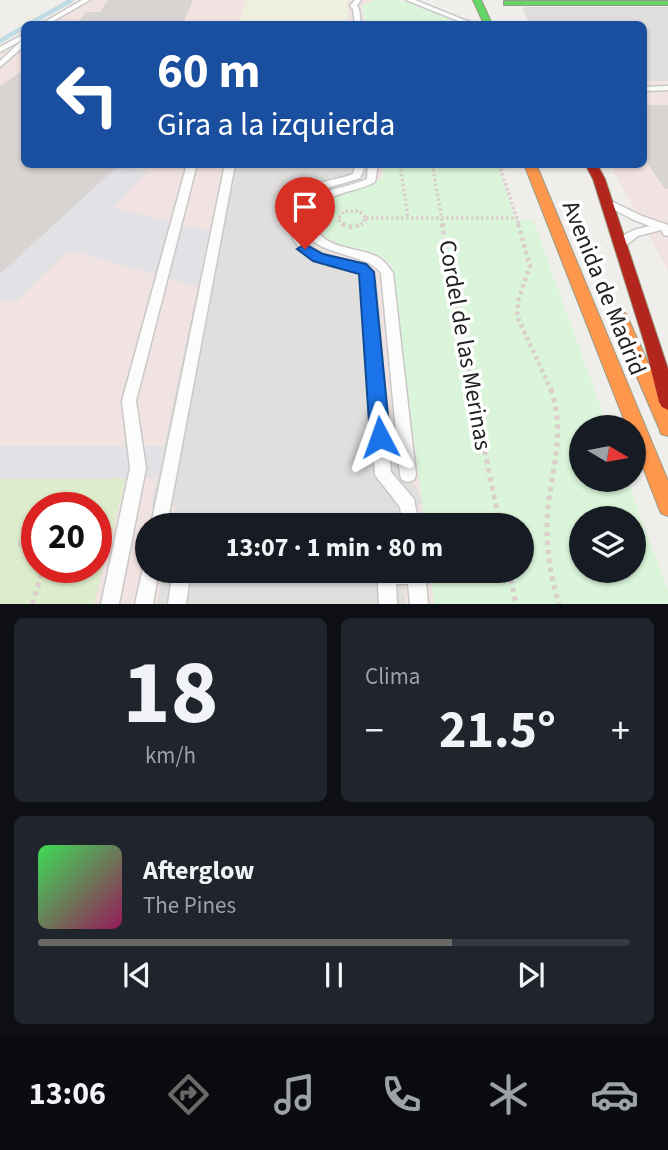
<!DOCTYPE html>
<html lang="es">
<meta charset="utf-8">
<style>
body{margin:0;font-family:"Source Sans 3",sans-serif;background:#20242c;color:#f1f3f6;height:100vh;display:flex;flex-direction:column;font-size:26px;white-space:nowrap}
*{box-sizing:border-box;margin:0}
p{font-size:23px;color:#9ea1a6}
.icon{flex:none;width:38px;height:38px;fill:none;stroke:currentColor;stroke-width:2;stroke-linecap:round;stroke-linejoin:round}
.map{position:relative;height:604px;overflow:hidden}
.drawer{display:flex;flex-direction:column;gap:14px;padding:14px;background:#0d0f14;flex:1}
.drawer>*{flex:none}
.hud{position:absolute;left:21px;top:21px;width:626px;height:147px;border-radius:10px;box-shadow:0 2px 5px #0004;background:#1a4fa0;color:#fff;overflow:hidden}
.needle{width:46px;rotate:100deg}
.tools{position:absolute;left:569px;top:415px;display:grid;gap:14px}
.tools a{display:grid;place-items:center;width:77px;height:77px;border-radius:50%;background:#171b24;box-shadow:0 2px 5px #0004;font-size:35px}
.speed{position:absolute;left:21px;top:492px;display:flex;gap:14px;font-size:35px;font-weight:700;text-align:center}
.speed>*{display:grid;place-content:center;width:91px;height:91px;border-radius:50%;background:#171b24;box-shadow:0 2px 5px #0004;line-height:1}
.speed .limit{border:10px solid #d22;background:#fff;color:#111}
.pin{position:absolute;display:grid;place-items:center;width:60px;height:60px;color:#fff;margin:-72px -30px;border-radius:50% 50% 50% 0;rotate:-45deg;box-shadow:0 0 7px #0007}
.pin .icon{rotate:45deg}
.me{position:absolute;width:77px;margin:-38px;rotate:356deg;stroke-linejoin:round;filter:drop-shadow(0 0 5px #0008)}
.turn{display:flex;align-items:center;gap:24px;height:147px;padding:0 21px;font-size:32px}
.turn .icon{width:91px;height:91px;stroke-width:2.5}
.turn b{display:block;font-size:49px;line-height:60px}
.big{font-size:52px;font-weight:700;line-height:1.1}
.drawer .widget{flex:1;display:flex;flex-direction:column;justify-content:center;gap:10px;min-width:0;padding:0 24px;border-radius:10px;background:#20242c}
.drawer .dial{align-items:center;gap:0}
.dial b{font-size:91px;line-height:1}
.song{display:flex;align-items:center;gap:21px}
.cover{width:84px;height:84px;border-radius:10px;background:linear-gradient(135deg,hsl(130 70% 55%),hsl(330 70% 35%))}
.played{height:7px;border-radius:4px;background:linear-gradient(90deg,#6a6968 70%,#363941 70%)}
.keys{display:flex;justify-content:space-around;direction:ltr}
.heat{display:flex;justify-content:space-between;align-items:center;font-size:38px;direction:ltr}
.drawer .tiles{flex:1;display:grid;gap:14px;grid-template-columns:1fr 1fr}
.widget:last-child{grid-column:span 2}
.trip{position:absolute;left:135px;top:513px;width:399px;height:70px;border-radius:35px;background:#171b24;box-shadow:0 2px 5px #0004;font-weight:700;line-height:70px;text-align:center}
.tabs{display:flex;height:112px;justify-content:space-around;align-items:center;background:#090b0e;color:#9ea1a6}
.tabs .icon{width:49px;height:49px}
.tabs .selected{color:#6a6968}
.tabs b{font-size:32px;color:#f1f3f6}
.map>svg:first-child{display:block}
</style>
<div class="map">
<svg width="668" height="604" viewBox="0 0 668 604">
<rect width="100%" height="100%" fill="#f0eeeb"/>
<polygon fill="#dfdedc" points="526,7 668,7 668,81 644,81 644,24 530,24 522,9"/>
<g fill="#f1e3e1" fill-rule="evenodd">
<polygon points="79,0 375,0 362,6 366,24 37,24"/>
<path d="M24,32V164L383,165L381,179L366,188L348,192L316,225L331,242L376,254L392,267L425,525H147V570L430,571L434,604H0V46ZM37,508H96V567H37Z"/>
<polygon points="644,81 668,81 668,270 610,165 644,164"/>
</g>
<polygon fill="#efefdf" points="245,0 347,0 349,24 239,24"/>
<path fill="#ddeccb" fill-rule="evenodd" d="M126,478L94,604H0V479ZM37,508H96V567H37Z"/>
<g fill="#daf5da" fill-rule="evenodd">
<polygon points="375,0 398,0 451,18 449,24 366,24 362,6"/>
<path d="M383,165H497L516,220H533L608,427H581V480H627L668,590V604H434L430,571L522,570V525H425L392,267C373,241 333,256 316,225C312,186 365,197 383,176ZM581,518H634V570H581Z"/>
</g>
<g fill="#e0dfde">
<polygon points="224,165 367,165 367,175 360,181 337,185 312,197 301,211 300,224 309,241 317,248 339,258 368,264 377,276 392,445 396,458 417,489 423,504 399,505 400,525 172,525 176,507 151,507"/>
<polygon points="164,570 404,571 406,604 157,604"/>
</g>
<g fill="#e2e1e5">
<polygon points="118,165 148,171 112,208 209,231 198,287 69,250 15,303 0,299 0,274"/>
<polygon points="0,446 164,446 157,478 0,479"/>
</g>
<g fill="none" stroke-linecap="round" stroke-linejoin="round">
<g stroke="#bfdbe3" stroke-width="4.5">
<polyline points="29,24 72,0"/>
<polyline points="0,41 24,27"/>
</g>
</g>
<g fill="#d7d4d2">
<polygon points="108,0 193,0 183,24 69,24 72,21 79,21 86,12 100,12"/>
<polygon points="24,70 24,164 120,164 0,274 0,86"/>
<polygon points="644,105 668,105 668,189 665,189 644,158"/>
</g>
<g fill="none" stroke-linecap="round" stroke-linejoin="round">
<g stroke="#c9c8c7" stroke-width="3">
<g id="lane">
<polygon points="82,0 90,0 48,24 41,24"/>
<polygon points="355,0 361,0 357,6 359,9 361,24 355,24 353,9 350,6"/>
<polygon points="406,0 415,0 474,24 466,24"/>
<polygon points="24,34 24,39 0,52 0,47"/>
<polygon points="21,41 24,41 24,46 0,67 0,61"/>
<polygon points="668,86 668,90 644,91 644,87"/>
<polygon points="187,164 197,164 136,401 146,468 119,604 101,604 130,468 122,401"/>
<polygon points="225,164 235,164 167,525 151,525"/>
<path d="M356,164H366L360,178C337,187 299,188 299,221C298,267 356,251 373,273L391,472L414,499L419,525H403L400,507L375,475L361,274L357,271C343,269 328,267 315,260C287,245 278,210 306,190C320,180 338,180 353,174Z"/>
<path d="M368,164H378L375,182C359,191 338,191 324,202C318,206 314,213 315,221C316,248 355,247 373,255C383,258 387,265 393,273L416,475L414,480L408,482L402,480L400,475L381,273C364,249 297,258 305,216C306,207 312,199 320,195C335,187 352,186 367,179Z"/>
<path d="M611,201L642,216L668,225V236L664,235L661,230L638,236L624,247H616L614,244C625,232 635,229 650,226L634,220L607,206L606,204Z"/>
<polygon points="147,562 147,570 159,570 153,604 135,604 144,564"/>
<polygon points="173,570 191,570 186,604 168,604"/>
<polygon points="377,570 425,570 428,604 410,604 408,584 396,584 397,604 379,604"/>
</g>
</g>
<g stroke="#999a82" stroke-width="2">
<g id="fast">
<polygon points="473,0 481,0 492,24 484,24"/>
<polygon points="507,1 668,1 668,5 504,5 504,1"/>
</g>
</g>
<g stroke="#999a82" stroke-width="2">
<g id="slow">
<polygon points="524,164 536,164 668,481 668,516 661,513 658,506 634,444 634,427 627,427"/>
<polygon points="618,308 626,314 668,407 668,436 661,434 659,428 610,314"/>
</g>
</g>
<g stroke="#999a82" stroke-width="2">
<polygon id="jam" points="585,164 597,164 605,179 668,369 668,410 662,407 659,402 645,345 593,179"/>
</g>
<g stroke="#dccecd" stroke-width="3.5" stroke-dasharray="2.5 2.5" stroke-linecap="butt">
<polyline points="400,164 408,218"/>
<polyline points="432,164 443,225"/>
<polyline points="499,164 519,225"/>
<polyline points="366,218 517,218"/>
<polyline points="344,225 338,219 344,211 359,211 366,218"/>
<polyline points="361,225 366,218"/>
</g>
<g stroke="#dccecd" stroke-width="4.5" stroke-dasharray="3.5 3.5" stroke-linecap="butt">
<polyline points="342,224 352,227 363,224"/>
<polyline points="442,224 472,390"/>
<polyline points="518,224 530,266 518,301 517,316 551,390"/>
</g>
<g stroke="#dccecd" stroke-width="5" stroke-dasharray="4.5 4.5" stroke-linecap="butt">
<polyline points="472,389 500,525"/>
<path d="M551,389C565,434 553,463 548,507C545,540 549,572 559,604"/>
<polyline points="18,544 37,544"/>
<polyline points="509,570 516,604"/>
<polyline points="32,604 44,567"/>
</g>
<use href="#lane" fill="#fdfcfc" fill-rule="evenodd"/>
<use href="#fast" fill="#63d668" fill-rule="evenodd"/>
<use href="#slow" fill="#ff974d" fill-rule="evenodd"/>
<use href="#jam" fill="#b3261e" fill-rule="evenodd"/>
</g>
<polygon fill="#1a73e8" stroke="#114b97" stroke-width="2" points="305,244 323,254 366,264 374,272 390,437 387,443 380,445 373,443 370,437 359,274 313,261 297,249"/>
<g text-anchor="middle" dominant-baseline="central" stroke-width="7" stroke-linejoin="round" paint-order="stroke">
<g font-size="24" fill="#222" stroke="#fff">
<text transform="translate(604 288) rotate(68)">Avenida de Madrid</text>
<text transform="translate(465 345) rotate(80)">Cordel de las Merinas</text>
</g>
</g>
</svg>
<div class="tools">
<a><svg class="needle" viewBox="-14 -14 28 28"><path d="M0-13l5 13h-10z" fill="#e53935"/><path d="M0 13l5-13h-10z" fill="#9ea1a6"/></svg></a>
<a><svg class="icon" aria-label="layers" viewBox="0 0 24 24"><path d="M12 4l9 5-9 5-9-5zM3 14l9 5 9-5"/></svg></a>
</div>
<div class="speed"><div class="limit">20</div></div>
<div class="pin" style="left:305px;top:249px;background:#d93025"><svg class="icon" aria-label="arrive" viewBox="0 0 24 24"><path d="M6 21V4h12l-3 4 3 4H6"/></svg></div>
<svg class="me" style="left:380px;top:437px" viewBox="-20 -20 40 40"><path d="M0-17L14 15 0 8-14 15z" fill="#1a73e8" stroke="#fff" stroke-width="4"/></svg>
<div class="trip">13:07 · 1 min · 80 m</div>
<div class="hud">
<div class="turn"><svg class="icon" aria-label="left" viewBox="0 0 24 24"><path d="M17 20v-9H6M10 6l-5 5 5 5"/></svg><div><b>60 m</b>Gira a la izquierda</div></div>
</div>
</div>
<section class="drawer">
<div class="tiles">
<div class="widget dial"><b>18</b><p>km/h</p></div>
<div class="widget"><p>Clima</p>
<div class="heat"><a>−</a><b class="big">21.5°</b><a>+</a></div>
</div>
<div class="widget">
<div class="song"><i class="cover"></i><div><b>Afterglow</b><p>The Pines</p></div></div>
<div class="played"></div>
<div class="keys"><svg class="icon" aria-label="previous" viewBox="0 0 24 24"><path d="M18 5L8 12l10 7zM5 5v14"/></svg><svg class="icon" aria-label="pause" viewBox="0 0 24 24"><path d="M8 5v14M16 5v14"/></svg><svg class="icon" aria-label="next" viewBox="0 0 24 24"><path d="M6 5l10 7-10 7zM19 5v14"/></svg></div>
</div>
</div>
</section>
<nav class="tabs">
<b>13:06</b>
<svg class="icon selected" aria-label="directions" viewBox="0 0 24 24"><path d="M12 3l9 9-9 9-9-9zM9 14v-3h6M13 9l2 2-2 2"/></svg>
<svg class="icon" aria-label="music" viewBox="0 0 24 24"><path d="M9 18V5l10-2v13"/><circle cx="6" cy="18" r="3"/><circle cx="16" cy="16" r="3"/></svg>
<svg class="icon" aria-label="phone" viewBox="0 0 24 24"><path d="M5 4h4l2 5-3 2q2 4 5 5l2-3 5 2v4C11 20 4 13 5 4z"/></svg>
<svg class="icon" aria-label="climate" viewBox="0 0 24 24"><path d="M12 3v18M4 7l16 10M4 17L20 7"/></svg>
<svg class="icon" aria-label="car" viewBox="0 0 24 24"><path d="M5 17H2v-5l4-1 3-4h7l3 4 3 1v5h-3M9 17h6M6 11h13"/><circle cx="7" cy="17" r="2"/><circle cx="17" cy="17" r="2"/></svg>
</nav>
